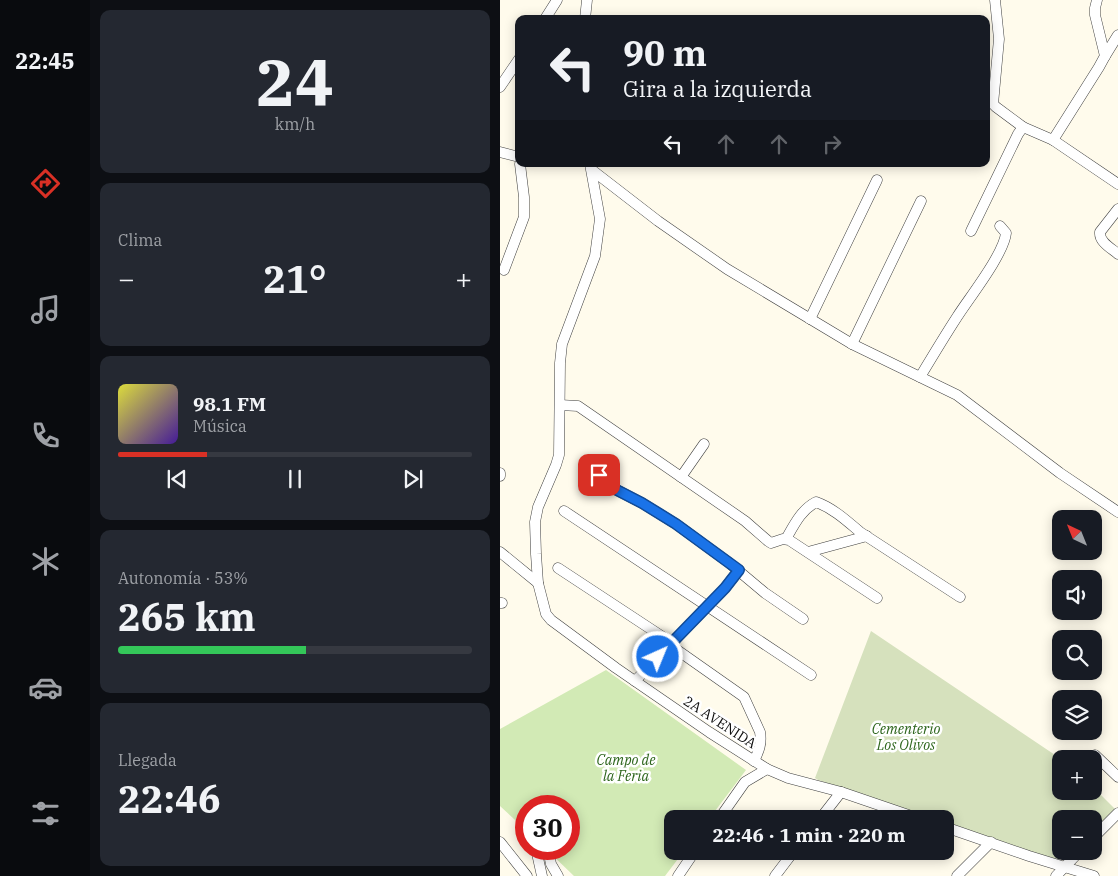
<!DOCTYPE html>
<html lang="es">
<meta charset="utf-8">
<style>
body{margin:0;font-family:"IBM Plex Serif",serif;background:#242831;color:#f1f3f6;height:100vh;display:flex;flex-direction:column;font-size:19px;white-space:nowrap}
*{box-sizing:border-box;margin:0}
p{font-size:16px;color:#9ea1a6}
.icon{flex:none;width:28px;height:28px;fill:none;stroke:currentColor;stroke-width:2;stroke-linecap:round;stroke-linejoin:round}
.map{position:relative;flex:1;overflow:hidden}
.panel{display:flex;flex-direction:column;gap:10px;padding:10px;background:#0d0f14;width:410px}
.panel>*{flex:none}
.guide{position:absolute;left:15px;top:15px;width:475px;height:152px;border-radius:10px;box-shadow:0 2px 12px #0003;background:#171b24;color:#f1f3f6;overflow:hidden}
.needle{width:32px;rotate:317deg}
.buttons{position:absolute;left:552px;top:510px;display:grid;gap:10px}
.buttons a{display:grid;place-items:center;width:50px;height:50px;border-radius:10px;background:#171b24;box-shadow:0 2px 12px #0003;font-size:25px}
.speed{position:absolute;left:15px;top:795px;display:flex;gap:10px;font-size:25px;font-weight:700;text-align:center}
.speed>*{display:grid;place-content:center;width:65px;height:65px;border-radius:50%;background:#171b24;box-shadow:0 2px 12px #0003;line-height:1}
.speed .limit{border:8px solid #d22;background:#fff;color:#111}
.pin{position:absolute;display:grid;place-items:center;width:42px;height:42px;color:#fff;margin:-21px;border-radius:10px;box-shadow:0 2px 8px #0006}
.me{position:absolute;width:55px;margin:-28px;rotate:44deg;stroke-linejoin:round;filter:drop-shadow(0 0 4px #0008)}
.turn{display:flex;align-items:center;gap:18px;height:105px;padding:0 25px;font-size:22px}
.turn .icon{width:65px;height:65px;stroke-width:2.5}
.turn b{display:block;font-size:35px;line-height:42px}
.lanes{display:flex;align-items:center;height:48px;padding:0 25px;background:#0003;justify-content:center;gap:25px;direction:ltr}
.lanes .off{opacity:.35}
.big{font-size:38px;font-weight:700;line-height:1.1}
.panel .card{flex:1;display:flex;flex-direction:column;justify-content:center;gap:8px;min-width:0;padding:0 18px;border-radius:10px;background:#242831}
.panel .dial{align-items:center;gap:0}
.dial b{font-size:65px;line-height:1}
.song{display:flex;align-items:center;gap:15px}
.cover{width:60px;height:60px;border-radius:8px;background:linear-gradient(135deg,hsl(60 70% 55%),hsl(260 70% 35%))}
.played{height:5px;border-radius:2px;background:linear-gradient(90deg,#d93025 25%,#363941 25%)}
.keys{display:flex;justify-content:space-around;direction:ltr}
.heat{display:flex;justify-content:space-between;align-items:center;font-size:28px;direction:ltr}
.charge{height:8px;border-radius:4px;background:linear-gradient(90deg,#34c759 53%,#363941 0)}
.trip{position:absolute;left:164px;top:810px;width:290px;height:50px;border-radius:10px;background:#171b24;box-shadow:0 2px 12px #0003;font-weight:700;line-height:50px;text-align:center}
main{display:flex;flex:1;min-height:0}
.tab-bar{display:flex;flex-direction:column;width:90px;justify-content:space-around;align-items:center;background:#090b0e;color:#9ea1a6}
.tab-bar .icon{width:35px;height:35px}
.tab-bar .selected{color:#d93025}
.tab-bar b{font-size:22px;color:#f1f3f6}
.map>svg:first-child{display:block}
</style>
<main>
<nav class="tab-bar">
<b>22:45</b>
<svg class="icon selected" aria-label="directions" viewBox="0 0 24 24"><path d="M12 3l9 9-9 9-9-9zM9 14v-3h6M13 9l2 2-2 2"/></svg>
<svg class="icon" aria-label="music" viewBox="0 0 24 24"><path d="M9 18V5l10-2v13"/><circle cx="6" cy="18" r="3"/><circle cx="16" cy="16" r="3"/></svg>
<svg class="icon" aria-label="phone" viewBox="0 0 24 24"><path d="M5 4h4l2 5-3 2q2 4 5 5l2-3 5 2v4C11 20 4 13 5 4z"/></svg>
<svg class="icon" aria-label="climate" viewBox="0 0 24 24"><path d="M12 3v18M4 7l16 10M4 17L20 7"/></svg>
<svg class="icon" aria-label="car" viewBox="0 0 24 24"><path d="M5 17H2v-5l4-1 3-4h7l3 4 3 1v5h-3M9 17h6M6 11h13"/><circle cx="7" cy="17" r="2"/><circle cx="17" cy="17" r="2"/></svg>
<svg class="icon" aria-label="filters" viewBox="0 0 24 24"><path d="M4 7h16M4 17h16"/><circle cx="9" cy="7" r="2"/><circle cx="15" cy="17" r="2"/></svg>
</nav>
<section class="panel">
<div class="card dial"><b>24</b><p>km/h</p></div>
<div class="card"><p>Clima</p>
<div class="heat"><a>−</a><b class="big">21°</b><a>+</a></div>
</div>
<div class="card">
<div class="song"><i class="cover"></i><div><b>98.1 FM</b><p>Música</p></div></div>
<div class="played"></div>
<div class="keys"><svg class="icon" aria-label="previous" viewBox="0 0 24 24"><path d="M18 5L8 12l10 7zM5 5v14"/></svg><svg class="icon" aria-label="pause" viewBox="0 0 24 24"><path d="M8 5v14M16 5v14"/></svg><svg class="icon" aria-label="next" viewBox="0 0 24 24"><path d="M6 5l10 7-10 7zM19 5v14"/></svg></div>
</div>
<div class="card"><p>Autonomía · 53%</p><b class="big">265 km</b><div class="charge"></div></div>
<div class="card"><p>Llegada</p><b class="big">22:46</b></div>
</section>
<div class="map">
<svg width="618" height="876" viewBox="0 0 618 876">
<rect width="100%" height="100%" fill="#fffbec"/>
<polygon fill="#d2eab5" points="106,670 246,770 209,819 172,819 172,851 184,851 165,876 74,876 46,849 69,849 69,806 26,806 26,830 0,806 0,729"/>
<polygon fill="#d6e1bd" points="371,631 561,759 561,791 594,791 594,788 615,809 594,829 594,819 561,819 561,851 569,851 557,862 445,824 445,819 431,819 318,780 315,778"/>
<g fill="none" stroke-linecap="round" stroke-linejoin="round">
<g stroke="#404040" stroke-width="11">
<g id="street">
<polyline points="495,0 499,39 493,104 496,107 523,127 553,140 618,184"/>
<polyline points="45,19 57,0"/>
<polyline points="85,19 87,0"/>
<polyline points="605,56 618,35"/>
<polyline points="0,87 19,59"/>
<polyline points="553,140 599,67 605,56 595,15 595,8 597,0"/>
<polyline points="0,152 19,157"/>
<polyline points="90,164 100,219 95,256 62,344 60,363 59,455 56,465 38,507 35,522 36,554 38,583 46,614 51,620 116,668 209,732 267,769 288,778 341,792 420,819"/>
<polyline points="92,170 158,221 227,269 352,344 457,395 560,473 618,512"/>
<path d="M618,209L600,232C599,242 611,248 618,254"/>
<polyline points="471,231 518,134 523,127"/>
<polyline points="4,270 24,217 24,197 20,164"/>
<polyline points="310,319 377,180"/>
<polyline points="352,344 421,201"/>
<path d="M420,377C432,357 444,337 457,317C469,298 504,254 506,233L500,226"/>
<polyline points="60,405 78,406 245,521 268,541 271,543 283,539 289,540 377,598"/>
<polyline points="88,464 109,486 142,503 176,524 228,562 265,593 303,619"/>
<polyline points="0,473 0,476"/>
<polyline points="181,477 204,444"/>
<polyline points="64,511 311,675"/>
<path d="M286,539C294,525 301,510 316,502C333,508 347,521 360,532L460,597"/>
<polyline points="0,552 38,583"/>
<polyline points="308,552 367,536"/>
<polyline points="58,568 172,643"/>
<polyline points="0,603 2,603"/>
<path d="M170,645L244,697L260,732C262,743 259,751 254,761"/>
<polyline points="135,681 225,588 239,570"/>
<polyline points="595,755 618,777"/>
<polyline points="219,819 245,782 267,769"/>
<polyline points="320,819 341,792"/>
<polyline points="445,827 529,856 594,876"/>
<polyline points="594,837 618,813"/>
<polyline points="0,842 27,876"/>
<polyline points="36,849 42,876"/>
<polyline points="48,849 51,864 58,876"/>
<polyline points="178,876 195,851"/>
<polyline points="275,876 294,851"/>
<polyline points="457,876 491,842"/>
<polyline points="556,876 580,851"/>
</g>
</g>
<use href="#street" stroke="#fff" stroke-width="10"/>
</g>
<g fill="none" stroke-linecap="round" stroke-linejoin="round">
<g stroke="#114b97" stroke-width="12">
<polyline id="route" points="99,475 109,486 142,503 176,524 239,570 225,588 158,657"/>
</g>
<use href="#route" stroke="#1a73e8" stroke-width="9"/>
</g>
<g text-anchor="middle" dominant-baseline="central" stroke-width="5" stroke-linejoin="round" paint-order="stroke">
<g font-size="14" fill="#0d0d0d" stroke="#fff">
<text transform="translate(220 722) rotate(33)">2A AVENIDA</text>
</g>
<g font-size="14" font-style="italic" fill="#2d651c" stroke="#fff">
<text x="406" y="729">Cementerio<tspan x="406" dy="16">Los Olivos</tspan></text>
<text x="126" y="760">Campo de<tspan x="126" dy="16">la Feria</tspan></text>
</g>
</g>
</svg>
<div class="buttons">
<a><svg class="needle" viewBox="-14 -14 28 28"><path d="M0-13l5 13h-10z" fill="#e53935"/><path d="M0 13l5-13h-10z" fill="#9ea1a6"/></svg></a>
<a><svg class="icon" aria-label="sound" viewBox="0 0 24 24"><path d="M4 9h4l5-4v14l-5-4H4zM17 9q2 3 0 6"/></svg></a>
<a><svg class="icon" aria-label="search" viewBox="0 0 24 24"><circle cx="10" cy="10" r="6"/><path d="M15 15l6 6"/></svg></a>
<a><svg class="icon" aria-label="layers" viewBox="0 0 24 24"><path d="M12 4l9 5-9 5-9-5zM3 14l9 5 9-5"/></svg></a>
<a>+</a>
<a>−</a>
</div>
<div class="speed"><div class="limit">30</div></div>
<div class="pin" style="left:99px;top:475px;background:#d93025"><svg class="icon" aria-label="arrive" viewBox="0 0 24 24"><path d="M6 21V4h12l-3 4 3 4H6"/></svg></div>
<svg class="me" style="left:158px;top:657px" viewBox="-20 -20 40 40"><circle r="17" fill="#1a73e8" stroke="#fff" stroke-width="3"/><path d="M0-11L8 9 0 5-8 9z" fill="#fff"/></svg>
<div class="trip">22:46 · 1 min · 220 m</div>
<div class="guide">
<div class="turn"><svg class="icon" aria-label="left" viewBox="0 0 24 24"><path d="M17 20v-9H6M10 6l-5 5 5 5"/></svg><div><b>90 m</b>Gira a la izquierda</div></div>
<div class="lanes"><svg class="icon" aria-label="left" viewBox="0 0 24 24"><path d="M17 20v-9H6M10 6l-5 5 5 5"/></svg><svg class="icon off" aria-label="ahead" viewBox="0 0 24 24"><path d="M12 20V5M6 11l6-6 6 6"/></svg><svg class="icon off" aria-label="ahead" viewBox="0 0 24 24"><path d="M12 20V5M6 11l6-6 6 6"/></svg><svg class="icon off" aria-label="right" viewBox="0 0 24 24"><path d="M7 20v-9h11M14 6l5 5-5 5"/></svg></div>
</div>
</div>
</main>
